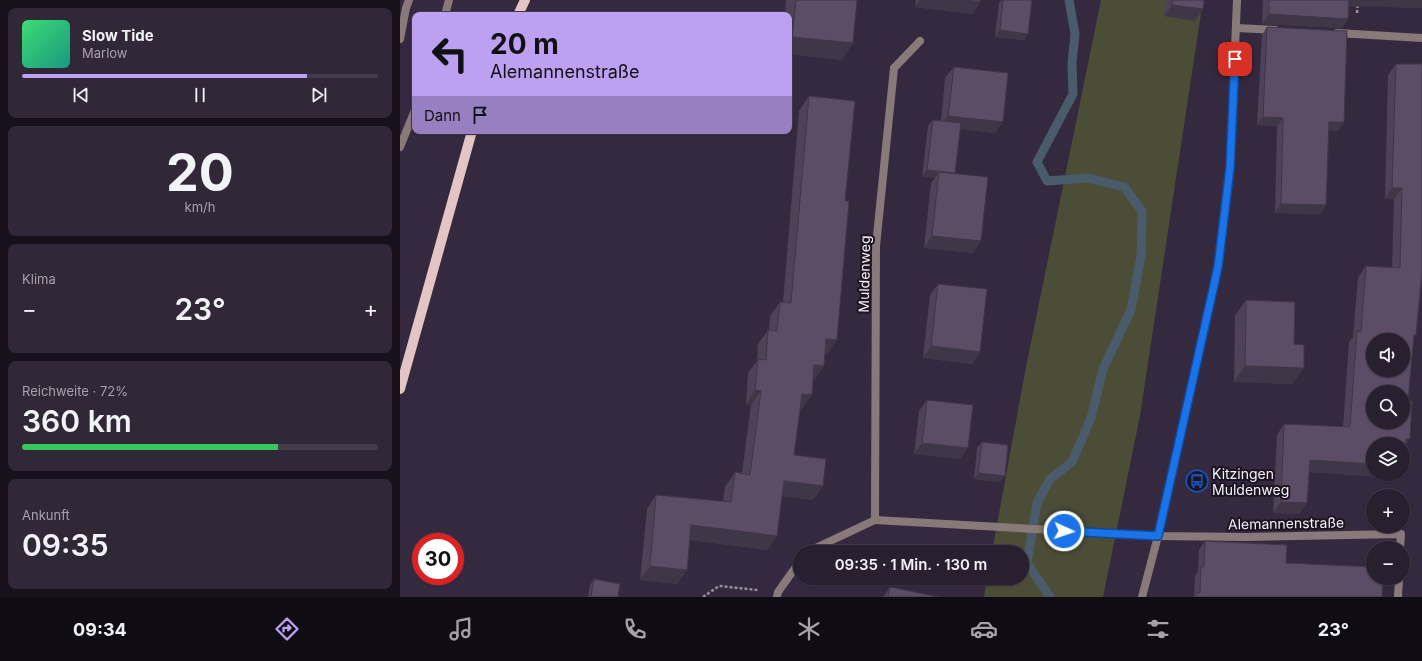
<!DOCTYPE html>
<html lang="de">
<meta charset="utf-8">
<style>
body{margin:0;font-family:Inter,sans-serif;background:#302737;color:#f1f3f6;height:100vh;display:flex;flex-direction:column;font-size:15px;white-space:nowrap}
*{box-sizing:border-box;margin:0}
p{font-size:13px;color:#a5a2aa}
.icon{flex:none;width:22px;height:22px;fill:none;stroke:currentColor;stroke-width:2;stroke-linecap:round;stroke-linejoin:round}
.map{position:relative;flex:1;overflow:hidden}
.drawer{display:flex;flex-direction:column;gap:8px;padding:8px;background:#16111a;width:400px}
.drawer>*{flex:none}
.top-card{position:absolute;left:12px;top:12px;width:380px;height:122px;border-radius:8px;box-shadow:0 1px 3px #0004,0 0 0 1px #443d4b;background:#bca0f2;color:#111;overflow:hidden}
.tools{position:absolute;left:966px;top:333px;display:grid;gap:8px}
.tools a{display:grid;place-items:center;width:44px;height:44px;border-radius:50%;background:#281f2f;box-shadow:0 1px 3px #0004,0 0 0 1px #443d4b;font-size:20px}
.speed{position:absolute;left:12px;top:533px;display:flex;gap:8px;font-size:20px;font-weight:700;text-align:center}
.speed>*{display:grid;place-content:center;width:52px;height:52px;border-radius:50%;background:#281f2f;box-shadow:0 1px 3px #0004,0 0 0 1px #443d4b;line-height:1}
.speed .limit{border:6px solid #d22;background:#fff;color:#111}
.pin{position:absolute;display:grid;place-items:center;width:34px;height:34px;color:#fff;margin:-17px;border-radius:8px;box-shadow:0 2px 6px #0006}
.me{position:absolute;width:44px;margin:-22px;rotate:93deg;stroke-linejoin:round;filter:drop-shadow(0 0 3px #0008)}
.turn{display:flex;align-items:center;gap:14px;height:84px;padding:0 12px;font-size:18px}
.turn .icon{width:52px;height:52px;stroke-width:2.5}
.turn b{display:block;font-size:28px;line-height:34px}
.then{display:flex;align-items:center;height:38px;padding:0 12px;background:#0003;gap:8px;font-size:15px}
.big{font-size:30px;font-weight:600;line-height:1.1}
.drawer .tile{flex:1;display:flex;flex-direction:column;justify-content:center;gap:6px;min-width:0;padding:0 14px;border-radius:8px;background:#302737}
.drawer .dial{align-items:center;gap:0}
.dial b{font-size:52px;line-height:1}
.song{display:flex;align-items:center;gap:12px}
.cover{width:48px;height:48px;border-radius:6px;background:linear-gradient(135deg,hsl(140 70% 55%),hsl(170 70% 35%))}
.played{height:4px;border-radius:2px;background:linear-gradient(90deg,#bca0f2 80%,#443d4b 80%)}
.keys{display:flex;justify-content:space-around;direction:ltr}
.heat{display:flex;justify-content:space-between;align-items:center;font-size:22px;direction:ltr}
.charge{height:6px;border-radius:3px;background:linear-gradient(90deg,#34c759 72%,#443d4b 0)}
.trip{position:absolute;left:393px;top:545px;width:236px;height:40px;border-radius:20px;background:#281f2f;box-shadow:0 1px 3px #0004,0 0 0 1px #443d4b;font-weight:600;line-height:40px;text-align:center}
.dock{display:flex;height:64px;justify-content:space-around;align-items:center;background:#100c13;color:#a5a2aa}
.dock .icon{width:28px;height:28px}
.dock .active{color:#bca0f2}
.dock b{font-size:18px;color:#f1f3f6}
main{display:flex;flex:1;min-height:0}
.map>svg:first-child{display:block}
</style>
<main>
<section class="drawer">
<div class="tile">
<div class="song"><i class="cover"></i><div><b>Slow Tide</b><p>Marlow</p></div></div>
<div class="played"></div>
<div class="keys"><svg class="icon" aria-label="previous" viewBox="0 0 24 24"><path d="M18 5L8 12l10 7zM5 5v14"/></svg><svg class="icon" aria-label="pause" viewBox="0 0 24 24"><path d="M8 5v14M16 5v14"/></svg><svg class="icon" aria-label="next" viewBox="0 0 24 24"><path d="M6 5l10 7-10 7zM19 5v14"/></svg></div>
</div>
<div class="tile dial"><b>20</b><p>km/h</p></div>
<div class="tile"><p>Klima</p>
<div class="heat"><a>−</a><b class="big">23°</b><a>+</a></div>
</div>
<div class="tile"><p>Reichweite · 72%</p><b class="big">360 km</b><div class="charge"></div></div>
<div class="tile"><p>Ankunft</p><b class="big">09:35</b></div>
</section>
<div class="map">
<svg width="1022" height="597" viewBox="0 0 1022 597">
<rect width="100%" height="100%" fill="#35293f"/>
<polygon fill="#4b4d37" points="701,0 803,0 740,416 703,597 584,597 587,578 622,578 622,552 592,552 625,372"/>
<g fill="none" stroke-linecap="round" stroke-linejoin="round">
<polyline stroke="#4a5b6b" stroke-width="9" points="650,597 627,563 637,503 650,479 672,462 691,418 703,369 731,310 741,256 742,211 724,187 688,178 647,181 637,162 673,94 672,63 675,34 669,0"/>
<g stroke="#988ea0" stroke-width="2.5" stroke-dasharray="3 2" stroke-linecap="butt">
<polyline points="957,13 958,0"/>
<polyline points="303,597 319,586 358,590"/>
</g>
<g stroke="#897a7a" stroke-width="8">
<polyline points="45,15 49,0"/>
<polyline points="836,28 875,30"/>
<polyline points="937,33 1022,38"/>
<polyline points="0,39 6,8 9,0"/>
<polyline points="0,147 15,110"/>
<polyline points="475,520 758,536 846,537 1001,534 1000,548"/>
<polyline points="407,552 475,520 476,246 494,68 520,41"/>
<polyline points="377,597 378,592 400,561"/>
<polyline points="742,597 758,536 818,267 830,168 837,0"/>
<polyline points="998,597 999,578"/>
</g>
<g stroke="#e3c5c5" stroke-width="10">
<polyline points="118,15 125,0"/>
<polyline points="0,389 72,131"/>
</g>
</g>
<g fill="#4d4257">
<polygon points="386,0 457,0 442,60 389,54 389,15 385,15"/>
<polygon points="516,0 580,0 580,2 572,14 515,7"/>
<polygon points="602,0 628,0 624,40 595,37 599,3"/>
<polygon points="766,0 804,0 803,9 795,21 764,16"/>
<polygon points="863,0 1022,0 1022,8 949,6 948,19 942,28 862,24"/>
<polygon points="867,27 944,122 938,131 928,130 926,205 920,214 875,213 877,126 857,125 862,35"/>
<polygon points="996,64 1013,340 973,474 998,474 996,478 909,472 907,503 899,514 873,513 877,435 884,424 943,427 949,342 953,337 958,277 966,266 992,268 994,199 985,199 988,75"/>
<polygon points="554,67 595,133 560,129 555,174 573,253 524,248 531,183 535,178 522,176 528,126 533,120 541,121 545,78"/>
<polygon points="409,96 427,354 425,354 424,366 414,380 413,380 402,409 400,409 394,455 423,486 413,500 382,496 377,536 367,550 290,540 287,570 277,584 240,580 247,509 256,495 323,502 325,487 335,472 342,473 351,405 346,404 348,373 357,361 358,344 368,330 369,330 370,316 380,302 383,302 399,111"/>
<polygon points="538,284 580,352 572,364 523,358 530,295"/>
<polygon points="846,300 893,384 834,382 835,316"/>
<polygon points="527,400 568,448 560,459 514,454 519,411"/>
<polygon points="582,442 600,482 574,479 577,448"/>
<polygon points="805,541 886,563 982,597 793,597 794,596 795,576 798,571 799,550"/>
<polygon points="194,579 218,597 188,597 190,585"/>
<polygon points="490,587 539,597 483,597"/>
</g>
<g fill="#3f3647">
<polygon points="520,0 564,0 580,2 572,14 515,7"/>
<polygon points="946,0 1022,0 1022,8 942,6"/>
<polygon points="772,5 803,9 795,21 764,16"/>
<polygon points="869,14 948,19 942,28 862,24"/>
<polygon points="600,30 628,34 624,40 595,37"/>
<polygon points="392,37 453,43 442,60 389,54 389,41"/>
<polygon points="548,116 603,122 595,133 540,127"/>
<polygon points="863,117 883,118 877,126 857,125"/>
<polygon points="929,122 944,122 938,131 923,130"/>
<polygon points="527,170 539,172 535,178 522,176"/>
<polygon points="992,188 1002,188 994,199 985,199"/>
<polygon points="881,204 926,205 920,214 875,213"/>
<polygon points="532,236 581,241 573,253 524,248"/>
<polygon points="426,339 437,340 427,354 416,353"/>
<polygon points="531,346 580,352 572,364 523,358"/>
<polygon points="414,365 424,366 414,380 404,380"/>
<polygon points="845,366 904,368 893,384 834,382"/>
<polygon points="355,390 361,391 351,405 346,404"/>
<polygon points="402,394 412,395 402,409 393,408"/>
<polygon points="1006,439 1010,439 1003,449"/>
<polygon points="522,443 568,448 560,459 514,454"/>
<polygon points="910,460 973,464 973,474 998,474 996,478 902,471"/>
<polygon points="578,473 605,476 600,482 574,479"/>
<polygon points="384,481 423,486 413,500 375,495"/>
<polygon points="881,502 907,503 899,514 873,513"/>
<polygon points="291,525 377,536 367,550 282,539"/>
<polygon points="250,566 287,570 277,584 240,580"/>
</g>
<g fill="#5a4d65" stroke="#3f3647" fill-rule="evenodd">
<polygon points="396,0 457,0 453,43 392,37"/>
<polygon points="564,0 580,0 580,2"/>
<polygon points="603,0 632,0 628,34 600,30"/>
<polygon points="773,0 804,0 803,9 772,5"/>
<polygon points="869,0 949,0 948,19 869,14"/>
<polygon points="867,27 947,31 944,122 929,122 926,205 881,204 883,118 863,117"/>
<path d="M996,64H1022V272L1016,335H1014L1008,401H1012L1010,439H1006L1003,467V444H973V464L910,460L907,503L881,502L884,424L950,427L957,331L961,332L966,266L1000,268L1002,188H992ZM973,340H1003V370H973ZM973,392H1003V422H973Z"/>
<polygon points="554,67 608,73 603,122 548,116"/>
<polygon points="409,96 455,101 445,201 449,201 437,340 426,339 424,366 414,365 412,395 402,394 394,455 426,459 423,486 384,481 377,536 291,525 287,570 250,566 256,495 331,502 335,472 350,475 361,391 355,390 358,359 366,360 368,330 377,331 380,302 391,303"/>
<polygon points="533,120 561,123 555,173 527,170"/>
<polygon points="539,172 588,177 581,241 532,236"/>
<polygon points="538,284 587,289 580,352 531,346"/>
<polygon points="846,300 895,302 894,344 904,345 904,368 845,366"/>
<polygon points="527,400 573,405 568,448 522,443"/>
<polygon points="582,442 608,445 605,476 578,473"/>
<polygon points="805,541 887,545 886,563 973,567 973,578 983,578 982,597 796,597 796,593 800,593 801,567 804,567"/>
<polygon points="194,579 220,584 218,597 191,597"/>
<polygon points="490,587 539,597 488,597"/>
</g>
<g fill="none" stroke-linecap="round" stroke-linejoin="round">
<g stroke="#114b97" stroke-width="10">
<polyline id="route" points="664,531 758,536 818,267 830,168 835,59"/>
</g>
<use href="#route" stroke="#1a73e8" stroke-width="7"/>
</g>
<defs>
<g id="bus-ring" transform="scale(1.15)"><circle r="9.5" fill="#1a151f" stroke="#1a4fb4" stroke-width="1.5"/><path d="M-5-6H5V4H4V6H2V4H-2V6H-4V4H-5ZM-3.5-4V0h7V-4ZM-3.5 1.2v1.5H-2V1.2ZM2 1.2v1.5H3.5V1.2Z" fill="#1a4fb4"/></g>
</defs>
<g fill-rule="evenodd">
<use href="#bus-ring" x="797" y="481"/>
</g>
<g text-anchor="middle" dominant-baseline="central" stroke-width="4" stroke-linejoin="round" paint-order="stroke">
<g font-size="14" fill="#f8f0ff" stroke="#1a151f">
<text transform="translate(464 274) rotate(-89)">Muldenweg</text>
<text transform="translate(886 523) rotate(-1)">Alemannenstraße</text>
</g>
<g font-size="14" fill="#f8f0ff" stroke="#1a151f" text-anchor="start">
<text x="812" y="473">Kitzingen<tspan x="812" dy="16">Muldenweg</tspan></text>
</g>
</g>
</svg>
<div class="tools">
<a><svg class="icon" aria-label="sound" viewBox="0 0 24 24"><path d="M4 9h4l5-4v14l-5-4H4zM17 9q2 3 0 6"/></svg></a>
<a><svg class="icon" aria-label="search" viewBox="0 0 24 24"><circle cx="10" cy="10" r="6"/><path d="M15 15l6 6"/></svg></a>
<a><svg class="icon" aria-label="layers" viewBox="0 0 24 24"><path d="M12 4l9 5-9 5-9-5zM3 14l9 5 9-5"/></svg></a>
<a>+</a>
<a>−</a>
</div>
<div class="speed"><div class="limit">30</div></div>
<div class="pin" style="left:835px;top:59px;background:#d93025"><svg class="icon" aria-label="arrive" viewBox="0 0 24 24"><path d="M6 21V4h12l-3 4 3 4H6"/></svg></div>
<svg class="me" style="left:664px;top:531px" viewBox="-20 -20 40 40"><circle r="17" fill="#1a73e8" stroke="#fff" stroke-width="3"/><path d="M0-11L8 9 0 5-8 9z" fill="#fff"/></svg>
<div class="trip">09:35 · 1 Min. · 130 m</div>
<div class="top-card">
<div class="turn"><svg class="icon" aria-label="left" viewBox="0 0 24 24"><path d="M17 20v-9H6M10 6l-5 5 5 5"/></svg><div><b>20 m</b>Alemannenstraße</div></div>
<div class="then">Dann<svg class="icon" aria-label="arrive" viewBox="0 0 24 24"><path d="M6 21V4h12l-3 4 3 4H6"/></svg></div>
</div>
</div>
</main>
<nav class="dock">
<b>09:34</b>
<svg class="icon active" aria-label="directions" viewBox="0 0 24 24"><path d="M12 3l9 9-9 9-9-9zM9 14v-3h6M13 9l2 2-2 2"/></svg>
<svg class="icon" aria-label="music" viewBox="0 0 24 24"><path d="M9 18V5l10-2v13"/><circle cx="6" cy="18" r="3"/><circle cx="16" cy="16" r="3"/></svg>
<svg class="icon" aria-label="phone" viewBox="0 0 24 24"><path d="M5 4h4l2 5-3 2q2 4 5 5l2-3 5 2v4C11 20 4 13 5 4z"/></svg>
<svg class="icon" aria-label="climate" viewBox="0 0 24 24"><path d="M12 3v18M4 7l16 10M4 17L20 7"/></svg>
<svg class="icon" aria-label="car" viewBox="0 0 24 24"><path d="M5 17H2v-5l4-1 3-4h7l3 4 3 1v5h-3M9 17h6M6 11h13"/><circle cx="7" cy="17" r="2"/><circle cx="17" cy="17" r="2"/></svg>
<svg class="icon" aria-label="filters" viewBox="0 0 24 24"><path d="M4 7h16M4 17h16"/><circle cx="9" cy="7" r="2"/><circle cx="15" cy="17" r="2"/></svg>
<b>23°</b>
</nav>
